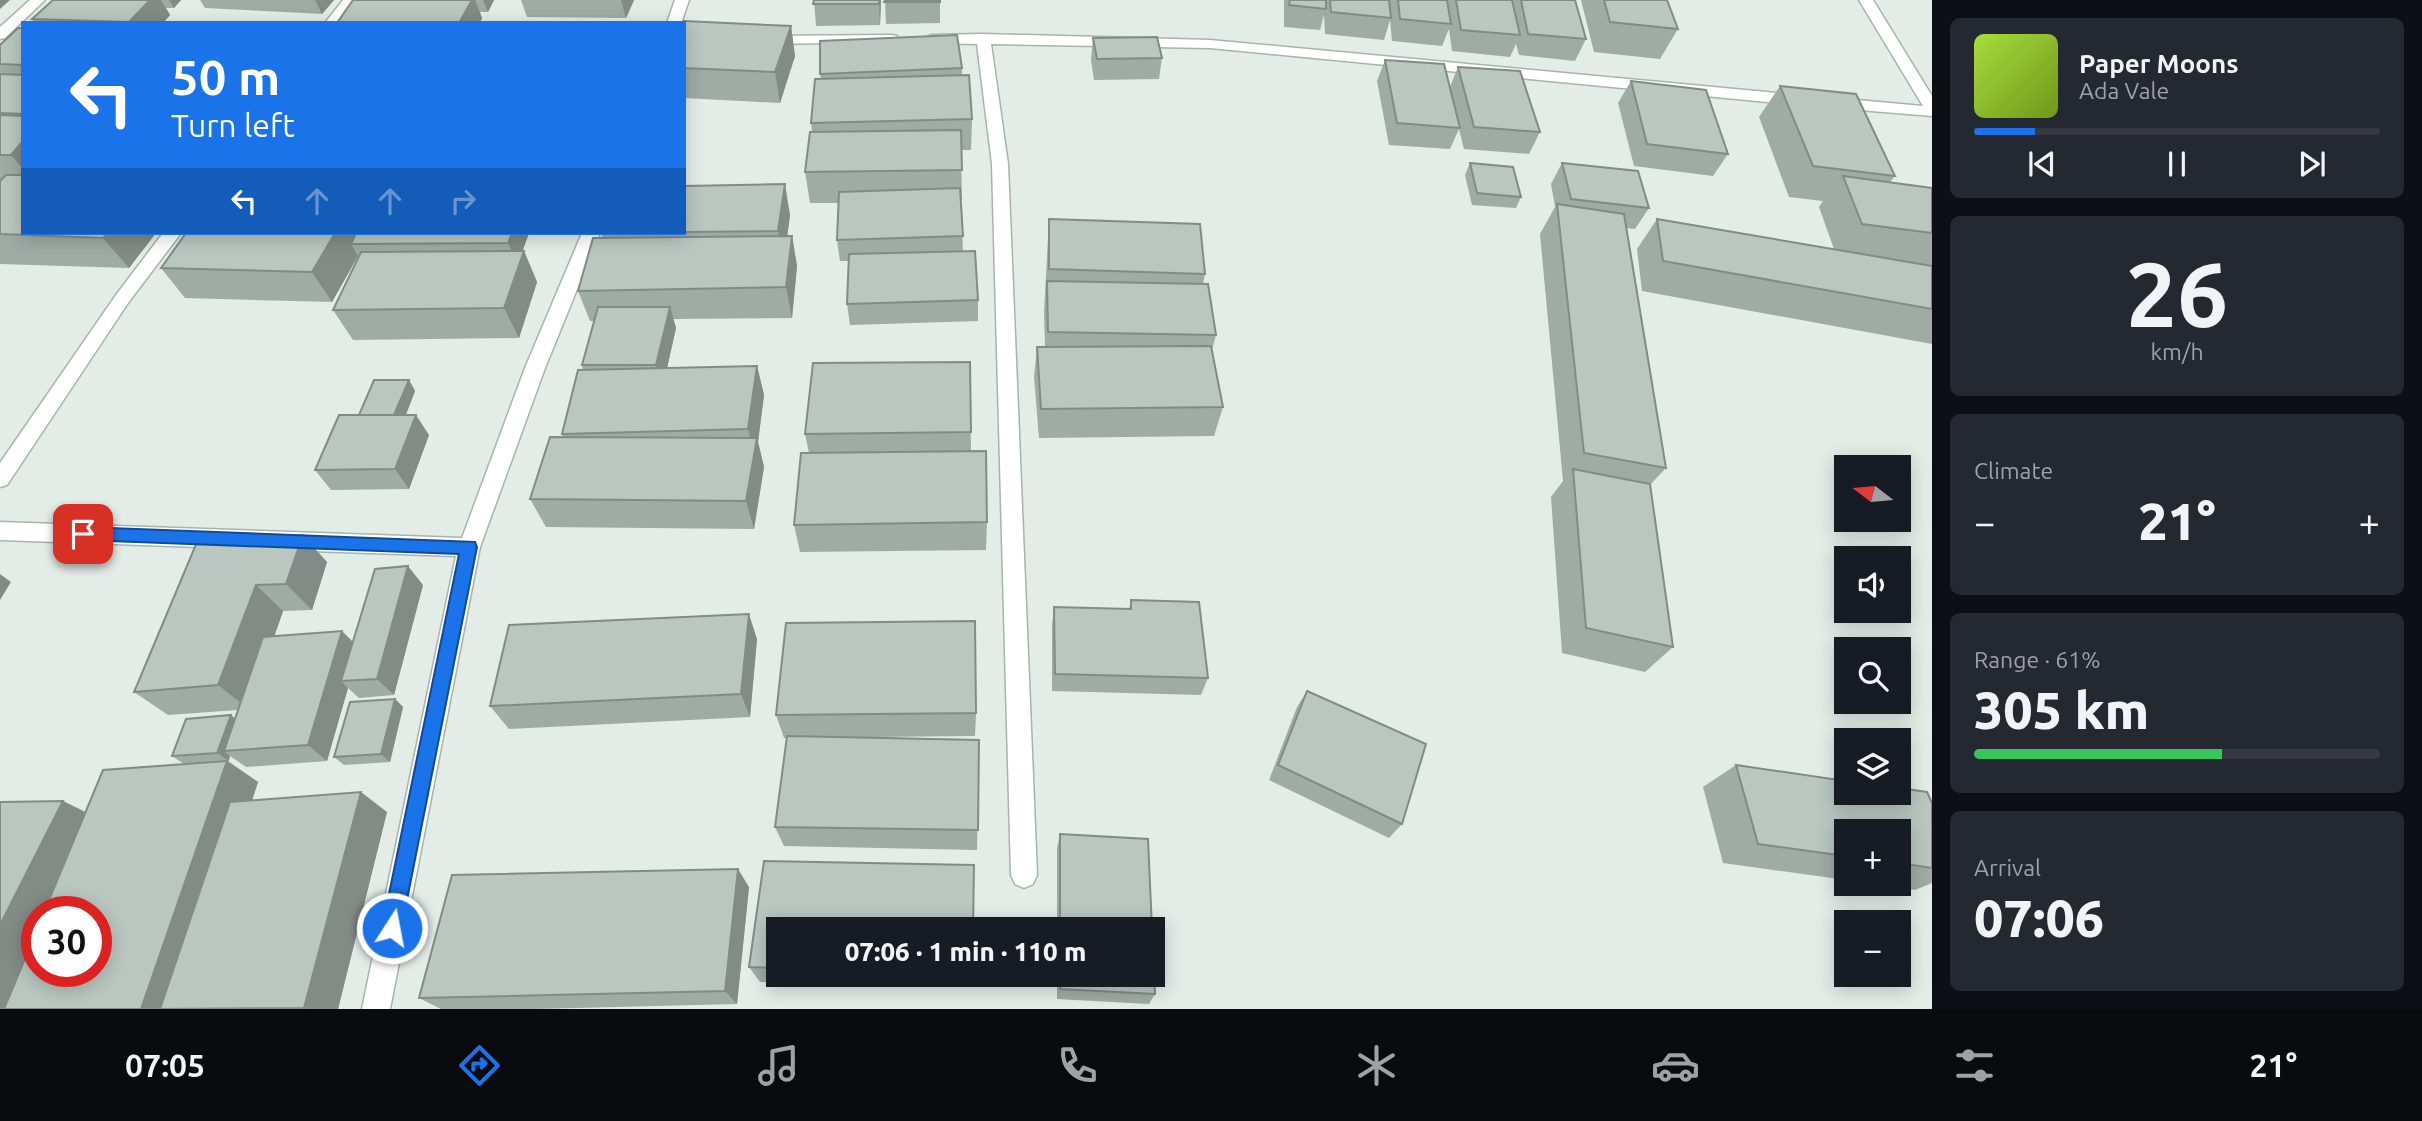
<!DOCTYPE html>
<meta charset="utf-8">
<style>
body{margin:0;font-family:Ubuntu,sans-serif;background:#242831;color:#f1f3f6;height:100vh;display:flex;flex-direction:column;font-size:26px;white-space:nowrap}
*{box-sizing:border-box;margin:0}
p{font-size:23px;color:#9ea1a6}
.icon{flex:none;width:38px;height:38px;fill:none;stroke:currentColor;stroke-width:2;stroke-linecap:round;stroke-linejoin:round}
.map{position:relative;flex:1;overflow:hidden}
.details{display:flex;flex-direction:column;gap:18px;padding:18px;background:#0d0f14;width:490px}
.details>*{flex:none}
.hud{position:absolute;left:21px;top:21px;width:665px;height:214px;border-radius:0px;box-shadow:0 4px 18px #0003;background:#1a73e8;color:#fff;overflow:hidden}
.needle{width:46px;rotate:286deg}
.fabs{position:absolute;left:1834px;top:455px;display:grid;gap:14px}
.fabs a{display:grid;place-items:center;width:77px;height:77px;border-radius:0px;background:#171b24;box-shadow:0 4px 18px #0003;font-size:35px}
.speed{position:absolute;left:21px;top:896px;display:flex;gap:14px;font-size:35px;font-weight:700;text-align:center}
.speed>*{display:grid;place-content:center;width:91px;height:91px;border-radius:50%;background:#171b24;box-shadow:0 4px 18px #0003;line-height:1}
.speed .limit{border:10px solid #d22;background:#fff;color:#111}
.pin{position:absolute;display:grid;place-items:center;width:60px;height:60px;color:#fff;margin:-30px;border-radius:14px;box-shadow:0 4px 10px #0006}
.me{position:absolute;width:77px;margin:-38px;rotate:11deg;stroke-linejoin:round;filter:drop-shadow(0 0 5px #0008)}
.turn{display:flex;align-items:center;gap:24px;height:147px;padding:0 35px;font-size:32px}
.turn .icon{width:91px;height:91px;stroke-width:2.5}
.turn b{display:block;font-size:49px;line-height:60px}
.lanes{display:flex;align-items:center;height:66px;padding:0 35px;background:#0003;justify-content:center;gap:35px;direction:ltr}
.lanes .off{opacity:.35}
.big{font-size:52px;font-weight:800;line-height:1.1}
.details .tile{flex:1;display:flex;flex-direction:column;justify-content:center;gap:10px;min-width:0;padding:0 24px;border-radius:10px;background:#242831}
.details .dial{align-items:center;gap:0}
.dial b{font-size:91px;line-height:1}
.song{display:flex;align-items:center;gap:21px}
.cover{width:84px;height:84px;border-radius:10px;background:linear-gradient(135deg,hsl(80 70% 55%),hsl(80 70% 35%))}
.played{height:7px;border-radius:4px;background:linear-gradient(90deg,#1a73e8 15%,#363941 15%)}
.keys{display:flex;justify-content:space-around;direction:ltr}
.heat{display:flex;justify-content:space-between;align-items:center;font-size:38px;direction:ltr}
.charge{height:10px;border-radius:5px;background:linear-gradient(90deg,#34c759 61%,#363941 0)}
.trip{position:absolute;left:766px;top:917px;width:399px;height:70px;border-radius:0px;background:#171b24;box-shadow:0 4px 18px #0003;font-weight:800;line-height:70px;text-align:center}
.tab-bar{display:flex;height:112px;justify-content:space-around;align-items:center;background:#090b0e;color:#9ea1a6}
.tab-bar .icon{width:49px;height:49px}
.tab-bar .selected{color:#1a73e8}
.tab-bar b{font-size:32px;color:#f1f3f6}
main{display:flex;flex:1;min-height:0}
.map>svg:first-child{display:block}
</style>
<main>
<div class="map">
<svg width="1932" height="1009" viewBox="0 0 1932 1009">
<rect width="100%" height="100%" fill="#e3ece7"/>
<g fill="none" stroke-linecap="round" stroke-linejoin="round">
<g stroke="#a6b4ad" stroke-width="3">
<g id="minor">
<polygon points="30,0 45,0 5,38 0,39 0,27"/>
<polygon points="343,0 357,0 339,23 325,23"/>
<polygon points="675,0 689,0 681,23 667,23"/>
<polygon points="1859,0 1873,0 1932,96 1932,116 1835,108 1827,103 1835,98 1923,106"/>
<polygon points="983,34 1210,40 1799,95 1807,100 1799,105 1210,48 991,44 1008,164 1037,875 1033,884 1024,888 1015,884 1011,875 992,164 977,44 931,43 924,39 931,35"/>
<polygon points="892,35 897,36 897,42 767,44 760,40 767,36"/>
<polygon points="163,233 181,233 128,303 7,485 0,487 0,463 116,295"/>
<polygon points="582,233 600,233 545,368 480,547 390,1009 362,1009 456,556 0,540 0,522 462,538 525,368"/>
</g>
</g>
<use href="#minor" fill="#fff" fill-rule="evenodd"/>
</g>
<g fill="#9faba5">
<polygon points="53,0 181,0 174,8 166,8 170,15 163,23 34,23 32,19"/>
<polygon points="200,0 334,0 322,14 205,8"/>
<polygon points="353,0 494,0 488,12 480,12 482,18 480,23 337,23"/>
<polygon points="521,0 634,0 626,18 527,17"/>
<polygon points="814,0 881,0 880,25 816,26"/>
<polygon points="885,0 940,0 940,23 886,24"/>
<polygon points="1284,0 1575,0 1586,39 1575,61 1519,55 1516,44 1510,57 1452,51 1449,29 1442,46 1392,41 1390,20 1384,40 1325,34 1324,15 1320,30 1284,27"/>
<polygon points="1581,0 1667,0 1678,29 1660,59 1594,52"/>
<polygon points="684,23 791,26 795,56 780,103 684,98"/>
<polygon points="23,28 23,233 156,233 129,268 0,264 0,45"/>
<polygon points="1093,38 1162,58 1159,79 1094,80 1091,60"/>
<polygon points="1385,60 1450,87 1458,67 1540,132 1529,154 1464,149 1459,129 1450,149 1389,145 1377,81"/>
<polygon points="962,68 962,75 972,119 971,150 961,150 962,200 961,200 963,251 978,300 978,321 850,325 847,304 849,261 840,261 837,240 839,203 810,203 805,172 812,132 811,123 821,78 820,74"/>
<polygon points="1631,81 1728,154 1713,176 1634,166 1618,103"/>
<polygon points="1780,86 1895,176 1890,182 1932,188 1932,344 1642,291 1637,249 1657,219 1834,249 1819,207 1823,201 1789,197 1759,117"/>
<polygon points="1470,163 1521,197 1516,208 1472,205 1465,175"/>
<polygon points="1562,163 1649,208 1635,229 1627,228 1666,468 1650,485 1673,647 1645,672 1562,653 1551,497 1563,481 1540,234 1555,207 1551,184"/>
<polygon points="790,215 787,236 792,236 797,266 792,318 673,319 676,328 667,368 757,366 764,395 758,442 764,467 754,529 546,527 530,499 563,437 562,434 583,370 582,365 595,321 590,321 578,291 603,238 601,233"/>
<polygon points="1049,219 1205,274 1203,284 1216,335 1212,350 1223,407 1214,436 1039,438 1034,377 1037,347 1045,347 1044,312"/>
<polygon points="186,233 529,233 522,251 524,251 537,282 519,338 353,340 333,310 359,258 358,256 332,302 185,298 161,268"/>
<polygon points="970,362 971,451 987,522 986,550 800,552 794,525 809,453 805,434"/>
<polygon points="409,380 415,391 406,415 429,435 409,489 331,490 315,470 359,415"/>
<polygon points="197,542 327,562 312,610 283,611 274,637 353,642 423,585 394,695 359,698 348,688 327,761 246,767 230,756 228,761 258,782 252,800 387,812 338,1009 0,1009 0,802 63,801 86,812 184,764 172,756 235,718 238,710 168,715 134,692"/>
<polygon points="1131,600 1208,678 1201,695 1052,691 1052,625 1054,607 1129,609"/>
<polygon points="757,639 750,717 509,729 490,706"/>
<polygon points="1307,691 1402,824 1389,838 1269,780 1297,707"/>
<polygon points="395,699 403,707 390,762 344,765 334,757"/>
<polygon points="976,713 975,736 873,737 979,740 977,850 784,846 775,827 787,738 784,738 776,715"/>
<polygon points="1736,765 1932,803 1932,883 1915,890 1873,884 1899,884 1899,831 1846,831 1846,880 1723,863 1703,787"/>
<polygon points="1060,834 1152,929 1057,929 1057,848"/>
<polygon points="749,887 737,1004 536,1009 441,1009 419,998"/>
<polygon points="779,929 779,975 972,975 972,987 760,982 749,967"/>
<polygon points="1057,975 1153,975 1155,994 1149,1004 1057,999"/>
</g>
<g fill="#828b86">
<polygon points="0,0 10,0 0,9"/>
<polygon points="150,0 161,0 170,15 163,23 129,22"/>
<polygon points="169,0 181,0 174,8"/>
<polygon points="315,0 334,0 322,14"/>
<polygon points="472,0 475,0 482,18 480,23 459,23"/>
<polygon points="483,0 494,0 488,12"/>
<polygon points="621,0 634,0 626,18"/>
<polygon points="879,0 881,0 880,25 879,4"/>
<polygon points="791,26 795,56 780,103 775,72"/>
<polygon points="23,141 23,169 11,155"/>
<polygon points="785,184 790,215 784,262 778,231"/>
<polygon points="108,233 156,233 129,268 103,238"/>
<polygon points="335,233 369,233 351,244 358,256 332,302 312,272"/>
<polygon points="512,233 529,233 518,264 508,243"/>
<polygon points="792,236 797,266 792,318 786,287"/>
<polygon points="524,251 537,282 519,338 504,308"/>
<polygon points="670,307 676,328 663,386 656,365"/>
<polygon points="757,366 764,395 758,442 764,467 754,529 746,501 754,453 748,429"/>
<polygon points="409,380 415,391 400,429 393,418"/>
<polygon points="416,415 429,435 409,489 395,469"/>
<polygon points="303,535 327,562 312,610 286,584"/>
<polygon points="408,566 423,585 394,695 377,679"/>
<polygon points="0,574 11,582 0,600"/>
<polygon points="256,585 283,611 249,709 218,685"/>
<polygon points="749,614 757,639 750,717 741,694"/>
<polygon points="342,631 360,649 341,681 348,688 327,761 308,745"/>
<polygon points="395,699 403,707 390,762 381,754"/>
<polygon points="231,715 242,724 224,751 230,756 229,761 217,753"/>
<polygon points="227,761 258,782 184,1009 141,1009"/>
<polygon points="361,792 387,812 338,1009 306,1009 304,1008"/>
<polygon points="63,801 102,821 58,912 37,912 37,957 12,1009 0,1009 0,925"/>
<polygon points="738,869 749,887 737,1004 725,991"/>
</g>
<g fill="#b9c7c0" stroke="#828b86" stroke-width="2">
<polygon points="53,0 150,0 129,22 32,19"/>
<polygon points="353,0 472,0 459,23 337,23"/>
<polygon points="814,0 879,0 879,4 813,4"/>
<polygon points="885,0 940,0 940,2 884,2"/>
<polygon points="1290,0 1326,0 1326,9 1289,5"/>
<polygon points="1330,0 1389,0 1391,18 1331,12"/>
<polygon points="1398,0 1447,0 1451,24 1400,19"/>
<polygon points="1456,0 1512,0 1520,35 1461,30"/>
<polygon points="1521,0 1575,0 1586,39 1528,34"/>
<polygon points="1604,0 1667,0 1678,29 1610,22"/>
<polygon points="684,21 791,26 775,72 684,68"/>
<polygon points="18,28 23,28 23,65 0,64 0,45"/>
<polygon points="957,35 962,68 820,74 820,41"/>
<polygon points="1157,37 1162,58 1097,59 1093,38"/>
<polygon points="1385,60 1444,64 1460,128 1397,123"/>
<polygon points="1458,67 1520,71 1540,132 1474,127"/>
<polygon points="0,74 23,75 23,114 0,113"/>
<polygon points="969,75 972,119 811,123 815,79"/>
<polygon points="1631,81 1706,90 1728,154 1647,144"/>
<polygon points="1780,86 1856,94 1895,176 1813,166"/>
<polygon points="0,115 23,116 23,141 11,155 0,155"/>
<polygon points="961,130 962,170 805,172 810,132"/>
<polygon points="1470,163 1513,167 1521,197 1477,193"/>
<polygon points="1562,163 1638,171 1649,208 1571,199"/>
<polygon points="6,175 23,175 23,233 108,233 103,238 0,234 0,181"/>
<polygon points="1843,176 1932,188 1932,233 1862,224"/>
<polygon points="785,184 778,231 684,232 684,186"/>
<polygon points="960,188 963,236 837,240 839,192"/>
<polygon points="1557,204 1624,214 1666,468 1584,453"/>
<polygon points="1049,219 1200,224 1205,274 1049,269"/>
<polygon points="1657,219 1932,266 1932,309 1663,261"/>
<polygon points="186,233 335,233 312,272 161,268"/>
<polygon points="356,233 512,233 508,243 351,244"/>
<polygon points="792,236 786,287 578,291 593,238"/>
<polygon points="524,251 504,308 333,310 361,252"/>
<polygon points="975,251 978,300 847,304 849,254"/>
<polygon points="1047,281 1208,284 1216,335 1048,332"/>
<polygon points="598,307 670,307 656,365 582,365"/>
<polygon points="1211,346 1223,407 1041,409 1037,347"/>
<polygon points="970,362 971,432 805,434 813,363"/>
<polygon points="757,366 748,429 562,434 578,370"/>
<polygon points="374,380 409,380 394,415 359,415"/>
<polygon points="339,415 416,415 395,469 315,470"/>
<polygon points="550,437 757,438 746,501 530,499"/>
<polygon points="986,451 987,522 794,525 801,453"/>
<polygon points="1573,469 1650,484 1673,647 1586,628"/>
<polygon points="303,535 286,584 256,585 218,685 134,692 197,542"/>
<polygon points="408,566 377,679 341,681 375,569"/>
<polygon points="1131,600 1199,602 1208,678 1055,674 1054,607 1131,609"/>
<polygon points="749,614 741,694 490,706 509,625"/>
<polygon points="975,621 976,713 776,715 786,623"/>
<polygon points="342,631 308,745 224,751 263,637"/>
<polygon points="1307,691 1426,744 1402,824 1278,765"/>
<polygon points="395,699 381,754 334,757 350,702"/>
<polygon points="231,715 217,753 172,756 186,719"/>
<polygon points="787,736 979,740 978,830 775,827"/>
<polygon points="227,761 141,1009 4,1009 37,930 37,971 96,971 96,912 44,912 103,770"/>
<polygon points="1736,765 1846,781 1846,793 1899,793 1899,788 1927,792 1932,803 1932,868 1899,863 1899,831 1846,831 1846,856 1758,844"/>
<polygon points="361,792 304,1008 160,1009 230,802"/>
<polygon points="63,801 0,925 0,802"/>
<polygon points="1060,834 1148,839 1152,929 1060,929"/>
<polygon points="764,861 974,865 973,929 779,929 779,968 749,967"/>
<polygon points="738,869 725,991 419,998 452,875"/>
<polygon points="1153,948 1155,994 1060,989 1060,975 1153,975"/>
</g>
<polygon fill="#1a73e8" stroke="#114b97" stroke-width="2" points="83,527 475,542 477,547 400,935 392,938 385,935 382,928 459,554 83,540 77,538 75,534 77,529"/>
</svg>
<div class="fabs">
<a><svg class="needle" viewBox="-14 -14 28 28"><path d="M0-13l5 13h-10z" fill="#e53935"/><path d="M0 13l5-13h-10z" fill="#9ea1a6"/></svg></a>
<a><svg class="icon" aria-label="sound" viewBox="0 0 24 24"><path d="M4 9h4l5-4v14l-5-4H4zM17 9q2 3 0 6"/></svg></a>
<a><svg class="icon" aria-label="search" viewBox="0 0 24 24"><circle cx="10" cy="10" r="6"/><path d="M15 15l6 6"/></svg></a>
<a><svg class="icon" aria-label="layers" viewBox="0 0 24 24"><path d="M12 4l9 5-9 5-9-5zM3 14l9 5 9-5"/></svg></a>
<a>+</a>
<a>−</a>
</div>
<div class="speed"><div class="limit">30</div></div>
<div class="pin" style="left:83px;top:534px;background:#d93025"><svg class="icon" aria-label="arrive" viewBox="0 0 24 24"><path d="M6 21V4h12l-3 4 3 4H6"/></svg></div>
<svg class="me" style="left:392px;top:928px" viewBox="-20 -20 40 40"><circle r="17" fill="#1a73e8" stroke="#fff" stroke-width="3"/><path d="M0-11L8 9 0 5-8 9z" fill="#fff"/></svg>
<div class="trip">07:06 · 1 min · 110 m</div>
<div class="hud">
<div class="turn"><svg class="icon" aria-label="left" viewBox="0 0 24 24"><path d="M17 20v-9H6M10 6l-5 5 5 5"/></svg><div><b>50 m</b>Turn left</div></div>
<div class="lanes"><svg class="icon" aria-label="left" viewBox="0 0 24 24"><path d="M17 20v-9H6M10 6l-5 5 5 5"/></svg><svg class="icon off" aria-label="ahead" viewBox="0 0 24 24"><path d="M12 20V5M6 11l6-6 6 6"/></svg><svg class="icon off" aria-label="ahead" viewBox="0 0 24 24"><path d="M12 20V5M6 11l6-6 6 6"/></svg><svg class="icon off" aria-label="right" viewBox="0 0 24 24"><path d="M7 20v-9h11M14 6l5 5-5 5"/></svg></div>
</div>
</div>
<section class="details">
<div class="tile">
<div class="song"><i class="cover"></i><div><b>Paper Moons</b><p>Ada Vale</p></div></div>
<div class="played"></div>
<div class="keys"><svg class="icon" aria-label="previous" viewBox="0 0 24 24"><path d="M18 5L8 12l10 7zM5 5v14"/></svg><svg class="icon" aria-label="pause" viewBox="0 0 24 24"><path d="M8 5v14M16 5v14"/></svg><svg class="icon" aria-label="next" viewBox="0 0 24 24"><path d="M6 5l10 7-10 7zM19 5v14"/></svg></div>
</div>
<div class="tile dial"><b>26</b><p>km/h</p></div>
<div class="tile"><p>Climate</p>
<div class="heat"><a>−</a><b class="big">21°</b><a>+</a></div>
</div>
<div class="tile"><p>Range · 61%</p><b class="big">305 km</b><div class="charge"></div></div>
<div class="tile"><p>Arrival</p><b class="big">07:06</b></div>
</section>
</main>
<nav class="tab-bar">
<b>07:05</b>
<svg class="icon selected" aria-label="directions" viewBox="0 0 24 24"><path d="M12 3l9 9-9 9-9-9zM9 14v-3h6M13 9l2 2-2 2"/></svg>
<svg class="icon" aria-label="music" viewBox="0 0 24 24"><path d="M9 18V5l10-2v13"/><circle cx="6" cy="18" r="3"/><circle cx="16" cy="16" r="3"/></svg>
<svg class="icon" aria-label="phone" viewBox="0 0 24 24"><path d="M5 4h4l2 5-3 2q2 4 5 5l2-3 5 2v4C11 20 4 13 5 4z"/></svg>
<svg class="icon" aria-label="climate" viewBox="0 0 24 24"><path d="M12 3v18M4 7l16 10M4 17L20 7"/></svg>
<svg class="icon" aria-label="car" viewBox="0 0 24 24"><path d="M5 17H2v-5l4-1 3-4h7l3 4 3 1v5h-3M9 17h6M6 11h13"/><circle cx="7" cy="17" r="2"/><circle cx="17" cy="17" r="2"/></svg>
<svg class="icon" aria-label="filters" viewBox="0 0 24 24"><path d="M4 7h16M4 17h16"/><circle cx="9" cy="7" r="2"/><circle cx="15" cy="17" r="2"/></svg>
<b>21°</b>
</nav>
